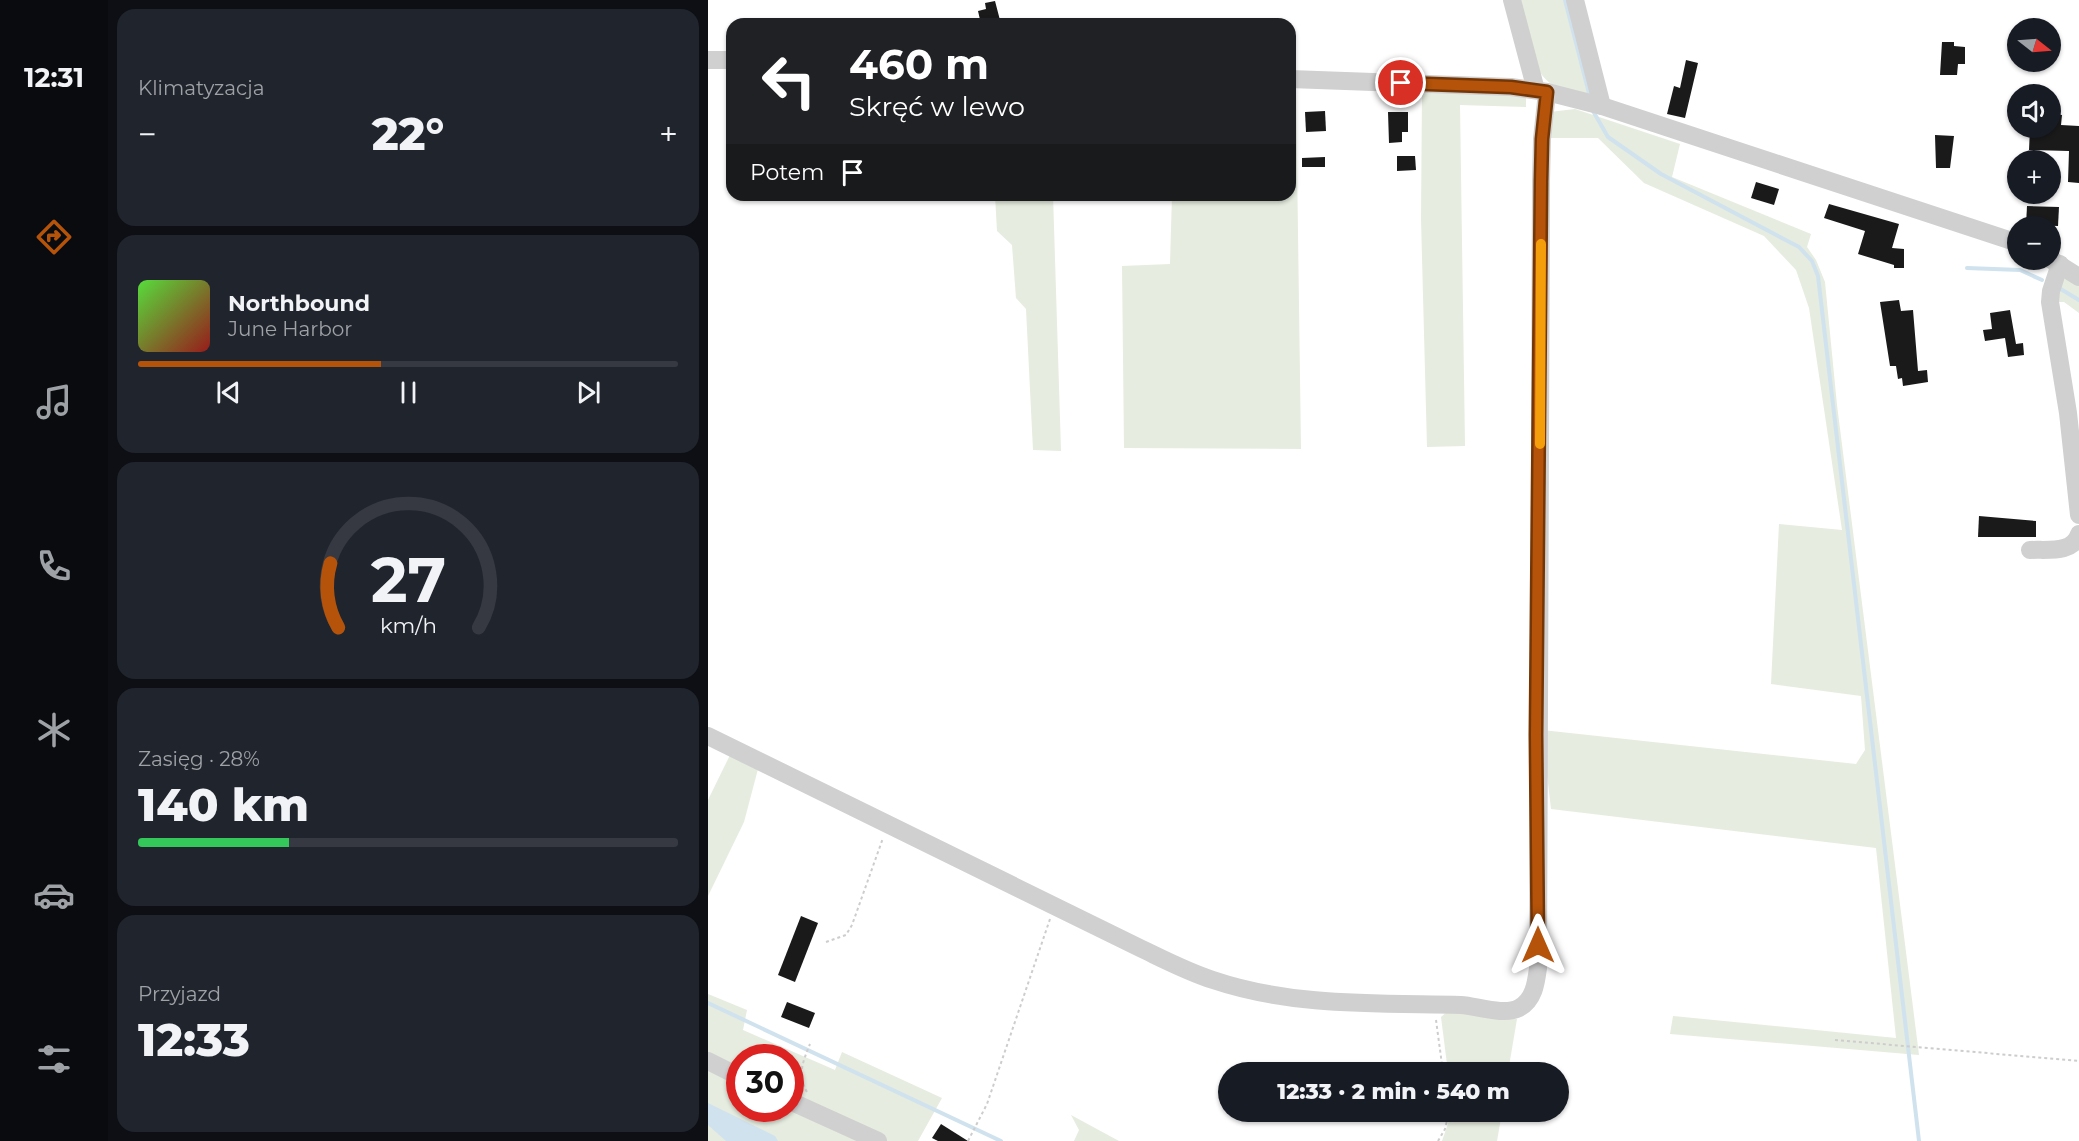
<!DOCTYPE html>
<html lang="pl">
<meta charset="utf-8">
<style>
body{margin:0;font-family:Montserrat,sans-serif;background:#20242c;color:#f1f3f6;height:100vh;display:flex;flex-direction:column;font-size:22px;white-space:nowrap}
*{box-sizing:border-box;margin:0}
p{font-size:20px;color:#9ea1a6}
.icon{flex:none;width:33px;height:33px;fill:none;stroke:currentColor;stroke-width:2;stroke-linecap:round;stroke-linejoin:round}
.map{position:relative;flex:1;overflow:hidden}
.panel{display:flex;flex-direction:column;gap:9px;padding:9px;background:#0d0f14;width:600px}
.panel>*{flex:none}
.top-card{position:absolute;left:18px;top:18px;width:570px;height:183px;border-radius:18px;box-shadow:0 2px 4px #0004;background:#202124;color:#fff;overflow:hidden}
.needle{width:39px;rotate:107deg}
.controls{position:absolute;left:1299px;top:18px;display:grid;gap:12px}
.controls a{display:grid;place-items:center;width:54px;height:54px;border-radius:50%;background:#171b24;box-shadow:0 2px 4px #0004;font-size:30px}
.speed{position:absolute;left:18px;top:1044px;display:flex;gap:12px;font-size:30px;font-weight:700;text-align:center}
.speed>*{display:grid;place-content:center;width:78px;height:78px;border-radius:50%;background:#171b24;box-shadow:0 2px 4px #0004;line-height:1}
.speed .limit{border:9px solid #d22;background:#fff;color:#111}
.pin{position:absolute;display:grid;place-items:center;width:51px;height:51px;color:#fff;margin:-26px;border:3px solid #fff;border-radius:50%;box-shadow:0 2px 6px #0007}
.me{position:absolute;width:66px;margin:-33px;rotate:0deg;stroke-linejoin:round;filter:drop-shadow(0 0 4px #0008)}
.turn{display:flex;align-items:center;gap:21px;height:126px;padding:0 24px;font-size:27px}
.turn .icon{width:78px;height:78px;stroke-width:2.5}
.turn b{display:block;font-size:42px;line-height:51px}
.then{display:flex;align-items:center;height:57px;padding:0 24px;background:#0003;gap:12px;font-size:22px}
.big{font-size:45px;font-weight:800;line-height:1.1}
.panel .widget{flex:1;display:flex;flex-direction:column;justify-content:center;gap:9px;min-width:0;padding:0 21px;border-radius:18px;background:#20242c}
.panel .dial{align-items:center;gap:0}
.dial svg{height:156px;overflow:visible;fill:none;stroke:#363941;stroke-width:7;stroke-linecap:round;text-anchor:middle}
.dial text{fill:#f1f3f6;stroke:none}
.song{display:flex;align-items:center;gap:18px}
.cover{width:72px;height:72px;border-radius:9px;background:linear-gradient(135deg,hsl(110 70% 55%),hsl(0 70% 35%))}
.played{height:6px;border-radius:3px;background:linear-gradient(90deg,#b45309 45%,#363941 45%)}
.keys{display:flex;justify-content:space-around;direction:ltr}
.heat{display:flex;justify-content:space-between;align-items:center;font-size:33px;direction:ltr}
.charge{height:9px;border-radius:4px;background:linear-gradient(90deg,#34c759 28%,#363941 0)}
.trip{position:absolute;left:510px;top:1062px;width:351px;height:60px;border-radius:30px;background:#171b24;box-shadow:0 2px 4px #0004;font-weight:800;line-height:60px;text-align:center}
main{display:flex;flex:1;min-height:0}
.dock{display:flex;flex-direction:column;width:108px;justify-content:space-around;align-items:center;background:#090b0e;color:#9ea1a6}
.dock .icon{width:42px;height:42px}
.dock .active{color:#b45309}
.dock b{font-size:27px;color:#f1f3f6}
.map>svg:first-child{display:block}
</style>
<main>
<nav class="dock">
<b>12:31</b>
<svg class="icon active" aria-label="directions" viewBox="0 0 24 24"><path d="M12 3l9 9-9 9-9-9zM9 14v-3h6M13 9l2 2-2 2"/></svg>
<svg class="icon" aria-label="music" viewBox="0 0 24 24"><path d="M9 18V5l10-2v13"/><circle cx="6" cy="18" r="3"/><circle cx="16" cy="16" r="3"/></svg>
<svg class="icon" aria-label="phone" viewBox="0 0 24 24"><path d="M5 4h4l2 5-3 2q2 4 5 5l2-3 5 2v4C11 20 4 13 5 4z"/></svg>
<svg class="icon" aria-label="climate" viewBox="0 0 24 24"><path d="M12 3v18M4 7l16 10M4 17L20 7"/></svg>
<svg class="icon" aria-label="car" viewBox="0 0 24 24"><path d="M5 17H2v-5l4-1 3-4h7l3 4 3 1v5h-3M9 17h6M6 11h13"/><circle cx="7" cy="17" r="2"/><circle cx="17" cy="17" r="2"/></svg>
<svg class="icon" aria-label="filters" viewBox="0 0 24 24"><path d="M4 7h16M4 17h16"/><circle cx="9" cy="7" r="2"/><circle cx="15" cy="17" r="2"/></svg>
</nav>
<section class="panel">
<div class="widget"><p>Klimatyzacja</p>
<div class="heat"><a>−</a><b class="big">22°</b><a>+</a></div>
</div>
<div class="widget">
<div class="song"><i class="cover"></i><div><b>Northbound</b><p>June Harbor</p></div></div>
<div class="played"></div>
<div class="keys"><svg class="icon" aria-label="previous" viewBox="0 0 24 24"><path d="M18 5L8 12l10 7zM5 5v14"/></svg><svg class="icon" aria-label="pause" viewBox="0 0 24 24"><path d="M8 5v14M16 5v14"/></svg><svg class="icon" aria-label="next" viewBox="0 0 24 24"><path d="M6 5l10 7-10 7zM19 5v14"/></svg></div>
</div>
<div class="widget dial"><svg viewBox="0 0 100 80">
<path d="M14 69A42 42 0 1 1 86 69"/>
<path d="M14 69A42 42 0 0 1 10 36" stroke="#b45309"/>
<text x="50" y="56" font-size="32" font-weight="700">27</text>
<text x="50" y="72" font-size="11">km/h</text>
</svg></div>
<div class="widget"><p>Zasięg · 28%</p><b class="big">140 km</b><div class="charge"></div></div>
<div class="widget"><p>Przyjazd</p><b class="big">12:33</b></div>
</section>
<div class="map">
<svg width="1371" height="1141" viewBox="0 0 1371 1141">
<rect width="100%" height="100%" fill="#fff"/>
<g fill="#e6ecdf" fill-rule="evenodd">
<path d="M811,0H874L900,103C883,98 861,94 845,85C820,70 818,27 811,0Z"/>
<polygon points="582,89 588,89 593,449 416,448 414,266 462,264 464,195 582,195"/>
<polygon points="714,92 818,95 818,107 752,105 757,446 719,447 713,219"/>
<polygon points="867,109 972,144 964,177 1103,234 1099,247 1108,260 1117,282 1129,405 1211,1055 962,1034 965,1016 1188,1038 1168,848 843,809 834,730 1148,764 1157,750 1153,696 1063,684 1071,524 1134,530 1101,308 1088,270 1056,236 936,183 890,138 839,138 842,112"/>
<polygon points="287,195 345,195 353,451 325,450 318,309 308,298 304,245 289,231"/>
<polygon points="1357,278 1371,285 1371,313 1356,302 1345,302"/>
<polygon points="22,755 50,769 36,822 0,896 0,800"/>
<path d="M0,994L39,1010L35,1030L127,1070L134,1052L234,1098L210,1141H0ZM32,1058H82V1108H32Z"/>
<polygon points="740,1011 809,1019 800,1072 740,1072 733,1017"/>
<polygon points="744,1112 794,1112 789,1141 734,1141"/>
<polygon points="363,1115 411,1141 366,1141 371,1130"/>
</g>
<polygon fill="#cfe2ee" points="0,1103 67,1136 70,1141 18,1141 0,1125"/>
<g fill="none" stroke-linecap="round" stroke-linejoin="round">
<g stroke="#cfe2ee" stroke-width="4">
<polyline points="857,0 882,97"/>
<polyline points="885,111 900,137 953,174 1091,247 1104,261 1110,276 1211,1141"/>
<polyline points="1259,268 1312,270 1334,280"/>
<polyline points="1351,288 1371,300"/>
<polyline points="0,1003 293,1141"/>
</g>
</g>
<g fill="#1a1a1a">
<polygon points="287,1 293,24 273,24 270,11 278,9 277,3"/>
<polygon points="1234,42 1246,42 1246,46 1257,47 1257,64 1250,64 1249,75 1232,75"/>
<polygon points="978,60 990,63 977,118 959,114 966,86 972,88"/>
<polygon points="617,111 618,131 598,132 597,112"/>
<polygon points="680,112 700,112 700,132 694,132 694,142 681,143"/>
<polygon points="1342,114 1354,115 1353,125 1371,126 1371,183 1360,182 1361,151 1321,150 1322,128 1342,128"/>
<polygon points="1227,135 1246,136 1242,168 1228,168"/>
<polygon points="689,156 707,156 708,170 689,171"/>
<polygon points="617,157 617,167 594,167 594,158"/>
<polygon points="1048,182 1071,189 1066,205 1043,198"/>
<polygon points="1121,204 1191,224 1184,248 1196,249 1196,268 1186,268 1186,265 1150,254 1157,231 1116,218"/>
<polygon points="1319,206 1351,207 1350,226 1318,225"/>
<polygon points="1191,300 1193,311 1205,310 1210,371 1219,370 1220,382 1195,386 1194,378 1190,379 1188,366 1182,366 1172,302"/>
<polygon points="1302,310 1308,344 1315,343 1316,355 1300,357 1297,338 1277,341 1275,330 1284,329 1282,313"/>
<polygon points="1271,516 1328,521 1328,537 1270,537"/>
<polygon points="93,916 110,923 87,982 70,975"/>
<polygon points="79,1002 107,1013 101,1028 73,1017"/>
<polygon points="233,1124 260,1141 230,1141 224,1138"/>
</g>
<g fill="none" stroke-linecap="round" stroke-linejoin="round">
<g stroke="#cdcdcd" stroke-width="2" stroke-dasharray="3 3" stroke-linecap="butt">
<polyline points="118,942 138,935 144,925 175,838"/>
<polyline points="728,1020 735,1072"/>
<polyline points="1127,1040 1371,1061"/>
<polyline points="82,1081 93,1081"/>
<path d="M99,1092C89,1075 95,1061 102,1044"/>
<polyline points="260,1141 279,1104 342,919"/>
<polyline points="730,1141 737,1129 741,1112"/>
</g>
<g stroke="#d0d0d0" stroke-width="18">
<polyline points="804,0 828,90"/>
<polyline points="867,0 894,106"/>
<polyline points="0,60 24,60"/>
<polyline points="582,79 803,87 839,92 894,106 1310,243"/>
<polyline points="1342,259 1371,277"/>
<polyline points="1352,264 1343,291 1342,302 1360,413 1371,515"/>
<path d="M1322,550C1339,549 1365,554 1371,534"/>
<path d="M0,736L434,949C457,960 480,972 505,980C585,1007 669,1003 753,1005C769,1006 796,1016 811,1008C826,1000 828,983 830,968L833,181L834,139L839,92"/>
<polyline points="0,1061 32,1077"/>
<polyline points="82,1101 170,1141"/>
</g>
</g>
<g fill="none" stroke-linecap="round" stroke-linejoin="round">
<g stroke="#753606" stroke-width="15">
<polyline id="route" points="693,83 803,87 839,92 834,139 833,181 828,735 830,945"/>
</g>
<use href="#route" stroke="#b45309" stroke-width="10"/>
<polyline stroke="#f59e0b" stroke-width="10" points="832,444 833,244"/>
</g>
</svg>
<div class="controls">
<a><svg class="needle" viewBox="-14 -14 28 28"><path d="M0-13l5 13h-10z" fill="#e53935"/><path d="M0 13l5-13h-10z" fill="#9ea1a6"/></svg></a>
<a><svg class="icon" aria-label="sound" viewBox="0 0 24 24"><path d="M4 9h4l5-4v14l-5-4H4zM17 9q2 3 0 6"/></svg></a>
<a>+</a>
<a>−</a>
</div>
<div class="speed"><div class="limit">30</div></div>
<div class="pin" style="left:693px;top:83px;background:#d93025"><svg class="icon" aria-label="arrive" viewBox="0 0 24 24"><path d="M6 21V4h12l-3 4 3 4H6"/></svg></div>
<svg class="me" style="left:830px;top:945px" viewBox="-20 -20 40 40"><path d="M0-17L14 15 0 8-14 15z" fill="#b45309" stroke="#fff" stroke-width="4"/></svg>
<div class="trip">12:33 · 2 min · 540 m</div>
<div class="top-card">
<div class="turn"><svg class="icon" aria-label="left" viewBox="0 0 24 24"><path d="M17 20v-9H6M10 6l-5 5 5 5"/></svg><div><b>460 m</b>Skręć w lewo</div></div>
<div class="then">Potem<svg class="icon" aria-label="arrive" viewBox="0 0 24 24"><path d="M6 21V4h12l-3 4 3 4H6"/></svg></div>
</div>
</div>
</main>
